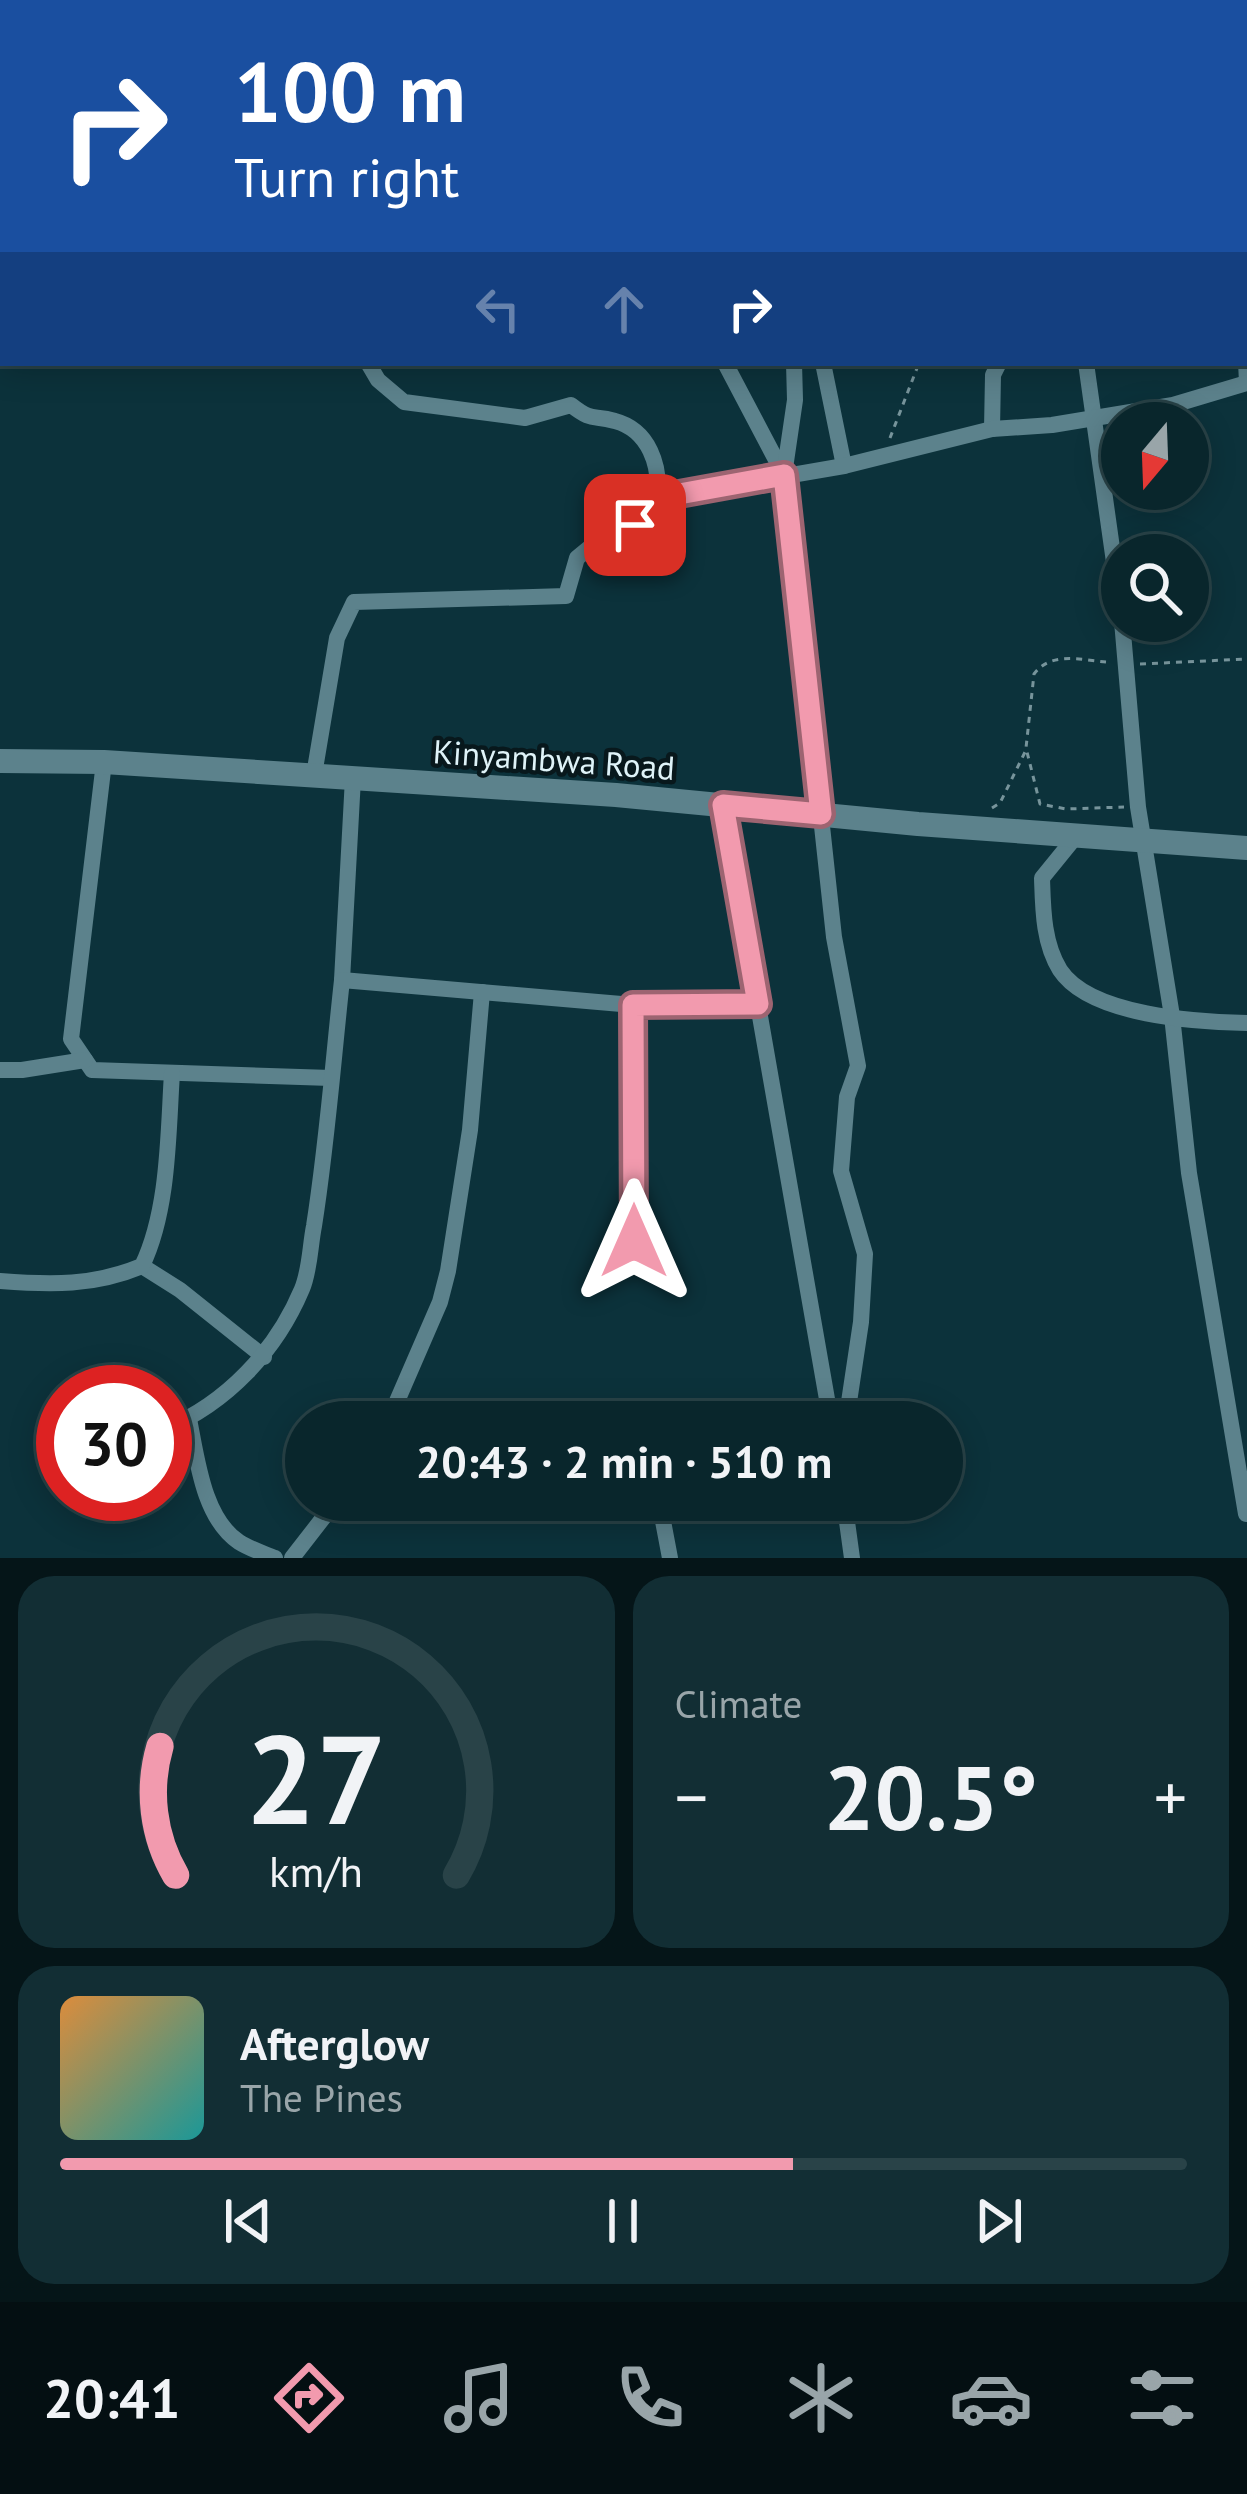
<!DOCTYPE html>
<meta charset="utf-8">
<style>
body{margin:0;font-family:"PT Sans",sans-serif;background:#122e34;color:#f1f3f6;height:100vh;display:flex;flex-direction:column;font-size:45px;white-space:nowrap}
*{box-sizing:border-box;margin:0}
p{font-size:39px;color:#99a5a9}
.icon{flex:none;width:66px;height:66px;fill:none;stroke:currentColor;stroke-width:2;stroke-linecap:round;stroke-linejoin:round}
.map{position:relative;height:1558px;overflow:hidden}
.details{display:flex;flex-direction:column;gap:18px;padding:18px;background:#051518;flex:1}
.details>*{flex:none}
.hud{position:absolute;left:0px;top:0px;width:1248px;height:366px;box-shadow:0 6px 30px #0003,0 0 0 3px #294348;background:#1a4fa0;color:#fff;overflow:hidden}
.needle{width:78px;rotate:199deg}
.buttons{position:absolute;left:1101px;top:402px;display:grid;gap:24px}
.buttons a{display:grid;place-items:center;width:108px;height:108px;border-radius:50%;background:#09262c;box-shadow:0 6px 30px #0003,0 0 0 3px #294348;font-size:60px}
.speed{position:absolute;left:36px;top:1365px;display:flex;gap:24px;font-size:60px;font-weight:700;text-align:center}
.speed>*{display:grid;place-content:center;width:156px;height:156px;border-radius:50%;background:#09262c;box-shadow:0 6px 30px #0003,0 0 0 3px #294348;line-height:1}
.speed .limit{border:18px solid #d22;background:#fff;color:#111}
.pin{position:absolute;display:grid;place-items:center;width:102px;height:102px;color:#fff;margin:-51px;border-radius:24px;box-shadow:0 6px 18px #0006}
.me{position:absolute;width:132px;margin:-66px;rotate:0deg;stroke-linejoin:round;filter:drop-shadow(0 0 9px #0008)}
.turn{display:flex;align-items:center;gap:42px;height:252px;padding:0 36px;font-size:54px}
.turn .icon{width:156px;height:156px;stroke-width:2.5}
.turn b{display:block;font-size:84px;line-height:102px}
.lanes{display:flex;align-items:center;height:114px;padding:0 36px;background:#0003;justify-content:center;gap:60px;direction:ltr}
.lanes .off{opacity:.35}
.big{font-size:90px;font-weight:600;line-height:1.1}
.details .card{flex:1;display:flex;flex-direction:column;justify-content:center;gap:18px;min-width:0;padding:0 42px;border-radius:36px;background:#122e34}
.details .dial{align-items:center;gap:0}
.dial svg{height:312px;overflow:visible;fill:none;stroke:#294348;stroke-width:7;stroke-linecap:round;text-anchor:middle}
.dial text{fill:#f1f3f6;stroke:none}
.song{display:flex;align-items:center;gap:36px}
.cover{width:144px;height:144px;border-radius:18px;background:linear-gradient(135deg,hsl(30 70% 55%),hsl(180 70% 35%))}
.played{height:12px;border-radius:6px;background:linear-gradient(90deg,#f29aae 65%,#294348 65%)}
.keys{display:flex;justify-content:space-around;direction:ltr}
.heat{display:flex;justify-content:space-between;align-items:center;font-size:66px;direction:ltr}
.details .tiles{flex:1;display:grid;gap:18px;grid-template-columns:1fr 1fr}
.card:last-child{grid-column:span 2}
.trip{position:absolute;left:285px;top:1401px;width:678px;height:120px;border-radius:60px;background:#09262c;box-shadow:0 6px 30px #0003,0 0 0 3px #294348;font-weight:600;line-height:120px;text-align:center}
.dock{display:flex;height:192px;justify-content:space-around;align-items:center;background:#040f12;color:#99a5a9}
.dock .icon{width:84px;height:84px}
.dock .selected{color:#f29aae}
.dock b{font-size:54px;color:#f1f3f6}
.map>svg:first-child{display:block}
</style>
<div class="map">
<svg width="1247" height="1558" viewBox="0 0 1247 1558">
<rect width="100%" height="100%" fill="#0c323b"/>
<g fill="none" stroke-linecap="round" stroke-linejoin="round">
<g stroke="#77949b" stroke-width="3" stroke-dasharray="6 6" stroke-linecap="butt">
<polyline points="1155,0 1155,3"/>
<polyline points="915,3 916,0"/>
<polyline points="890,438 919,363"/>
<path d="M1106,662C1082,660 1051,651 1034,674L1026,748L1040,804L1066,809L1124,807"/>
<polyline points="1140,664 1247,659"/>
<polyline points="992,808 1000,803 1026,750"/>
</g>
<g stroke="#5c828c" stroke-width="16">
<polyline points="707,0 707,3"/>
<polyline points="1008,0 1008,3"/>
<polyline points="59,3 59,0"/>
<polyline points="745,3 746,0"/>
<polyline points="1245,50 1247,48"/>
<polyline points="0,101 3,102"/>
<polyline points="1245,233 1247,232"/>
<polyline points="0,304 3,298"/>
<polyline points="1245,340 1247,383"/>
<path d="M368,363L378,380L404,402L525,418L571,405C594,423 592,414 615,421C649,430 661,466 657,498"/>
<polyline points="725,363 784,475 834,937 858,1066 847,1097 841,1171 865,1254 861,1322 846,1422"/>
<polyline points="823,363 844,466"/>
<polyline points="1086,363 1122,619"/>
<polyline points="992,429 993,375 999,363"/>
<polyline points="784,475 795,400 794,363"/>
<polyline points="1122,621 1138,807 1172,1016 1189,1173 1246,1514"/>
<polyline points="104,762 71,1039 92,1070 331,1078"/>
<polyline points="314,775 337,638 354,602 566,596 577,558 594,544 635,525 657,498 844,466 992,429 1052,425 1173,405 1247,383"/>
<polyline points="723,805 831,1422"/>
<path d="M1077,835L1042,878C1043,908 1043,943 1060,970C1090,1016 1198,1022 1247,1023"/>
<polyline points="342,980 353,778"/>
<polyline points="0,1070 22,1070 85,1060"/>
<polyline points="634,1241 633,1005 758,1003"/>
<polyline points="142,1266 180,1290 264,1357"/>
<path d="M0,1281C51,1285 94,1286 142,1266C169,1210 168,1134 172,1073"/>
<path d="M189,1419C197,1458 203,1518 239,1542C250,1549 263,1553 275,1558"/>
<polyline points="388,1422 440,1302 448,1271 470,1130 482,992"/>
<path d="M165,1429C227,1403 276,1351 302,1289C310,1270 310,1246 314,1226C327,1144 333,1062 342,980L633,1005"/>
<polyline points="659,1500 670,1558"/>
<polyline points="844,1500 852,1558"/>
<polyline points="292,1558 337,1500"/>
</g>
<polyline stroke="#5c828c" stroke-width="24" points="0,761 104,762 616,795 918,824 1247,848"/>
</g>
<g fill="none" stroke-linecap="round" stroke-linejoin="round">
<g stroke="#9d6471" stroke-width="30">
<polyline id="route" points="634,1241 633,1005 758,1004 723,805 821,814 784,475 657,498 635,525"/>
</g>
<use href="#route" stroke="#f29aae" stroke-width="21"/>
</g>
<g text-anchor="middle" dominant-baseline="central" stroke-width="9" stroke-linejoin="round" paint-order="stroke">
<g font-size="33" fill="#dff3f8" stroke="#08181c">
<text transform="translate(554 759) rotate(4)">Kinyambwa Road</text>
</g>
</g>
</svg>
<div class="buttons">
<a><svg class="needle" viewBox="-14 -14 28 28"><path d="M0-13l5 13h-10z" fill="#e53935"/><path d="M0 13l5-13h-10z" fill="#99a5a9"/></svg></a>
<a><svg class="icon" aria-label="search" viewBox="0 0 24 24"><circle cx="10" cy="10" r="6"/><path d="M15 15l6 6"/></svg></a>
</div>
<div class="speed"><div class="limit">30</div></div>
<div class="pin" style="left:635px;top:525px;background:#d93025"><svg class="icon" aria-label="arrive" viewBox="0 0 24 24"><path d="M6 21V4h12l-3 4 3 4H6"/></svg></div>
<svg class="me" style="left:634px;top:1241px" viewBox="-20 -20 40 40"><path d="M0-17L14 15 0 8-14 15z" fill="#f29aae" stroke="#fff" stroke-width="4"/></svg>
<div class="trip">20:43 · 2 min · 510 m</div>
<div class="hud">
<div class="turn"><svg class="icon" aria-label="right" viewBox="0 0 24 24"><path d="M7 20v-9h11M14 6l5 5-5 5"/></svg><div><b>100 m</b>Turn right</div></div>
<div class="lanes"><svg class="icon off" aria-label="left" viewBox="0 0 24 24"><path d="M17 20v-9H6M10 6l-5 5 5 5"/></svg><svg class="icon off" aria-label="ahead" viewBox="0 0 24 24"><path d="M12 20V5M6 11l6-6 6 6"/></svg><svg class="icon" aria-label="right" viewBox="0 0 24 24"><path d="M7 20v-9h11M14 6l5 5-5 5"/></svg></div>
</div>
</div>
<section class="details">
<div class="tiles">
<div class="card dial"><svg viewBox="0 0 100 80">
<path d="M14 69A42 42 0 1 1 86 69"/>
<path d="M14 69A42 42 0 0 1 10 36" stroke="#f29aae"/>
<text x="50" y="56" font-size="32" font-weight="700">27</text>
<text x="50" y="72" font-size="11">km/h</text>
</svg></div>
<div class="card"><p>Climate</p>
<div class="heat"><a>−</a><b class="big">20.5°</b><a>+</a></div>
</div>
<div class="card">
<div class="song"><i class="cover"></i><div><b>Afterglow</b><p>The Pines</p></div></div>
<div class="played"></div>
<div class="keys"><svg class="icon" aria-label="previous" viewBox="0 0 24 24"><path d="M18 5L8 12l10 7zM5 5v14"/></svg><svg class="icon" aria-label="pause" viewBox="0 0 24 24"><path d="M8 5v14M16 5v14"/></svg><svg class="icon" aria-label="next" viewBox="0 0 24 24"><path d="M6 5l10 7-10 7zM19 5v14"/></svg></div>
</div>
</div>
</section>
<nav class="dock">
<b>20:41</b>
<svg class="icon selected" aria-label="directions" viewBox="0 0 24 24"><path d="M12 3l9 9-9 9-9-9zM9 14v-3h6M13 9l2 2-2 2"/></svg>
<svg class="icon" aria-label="music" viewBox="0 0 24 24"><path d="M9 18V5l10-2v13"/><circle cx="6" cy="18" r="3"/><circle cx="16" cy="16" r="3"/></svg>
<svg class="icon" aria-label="phone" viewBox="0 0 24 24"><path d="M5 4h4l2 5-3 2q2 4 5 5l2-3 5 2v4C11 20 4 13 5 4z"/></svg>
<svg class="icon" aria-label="climate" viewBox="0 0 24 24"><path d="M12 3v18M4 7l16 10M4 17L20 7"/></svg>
<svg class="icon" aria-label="car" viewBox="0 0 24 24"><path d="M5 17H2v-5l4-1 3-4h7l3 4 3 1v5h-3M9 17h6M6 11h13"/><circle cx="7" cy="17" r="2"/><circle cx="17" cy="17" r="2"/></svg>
<svg class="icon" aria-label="filters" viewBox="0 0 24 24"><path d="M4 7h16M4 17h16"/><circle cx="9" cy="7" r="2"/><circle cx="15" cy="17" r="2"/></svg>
</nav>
